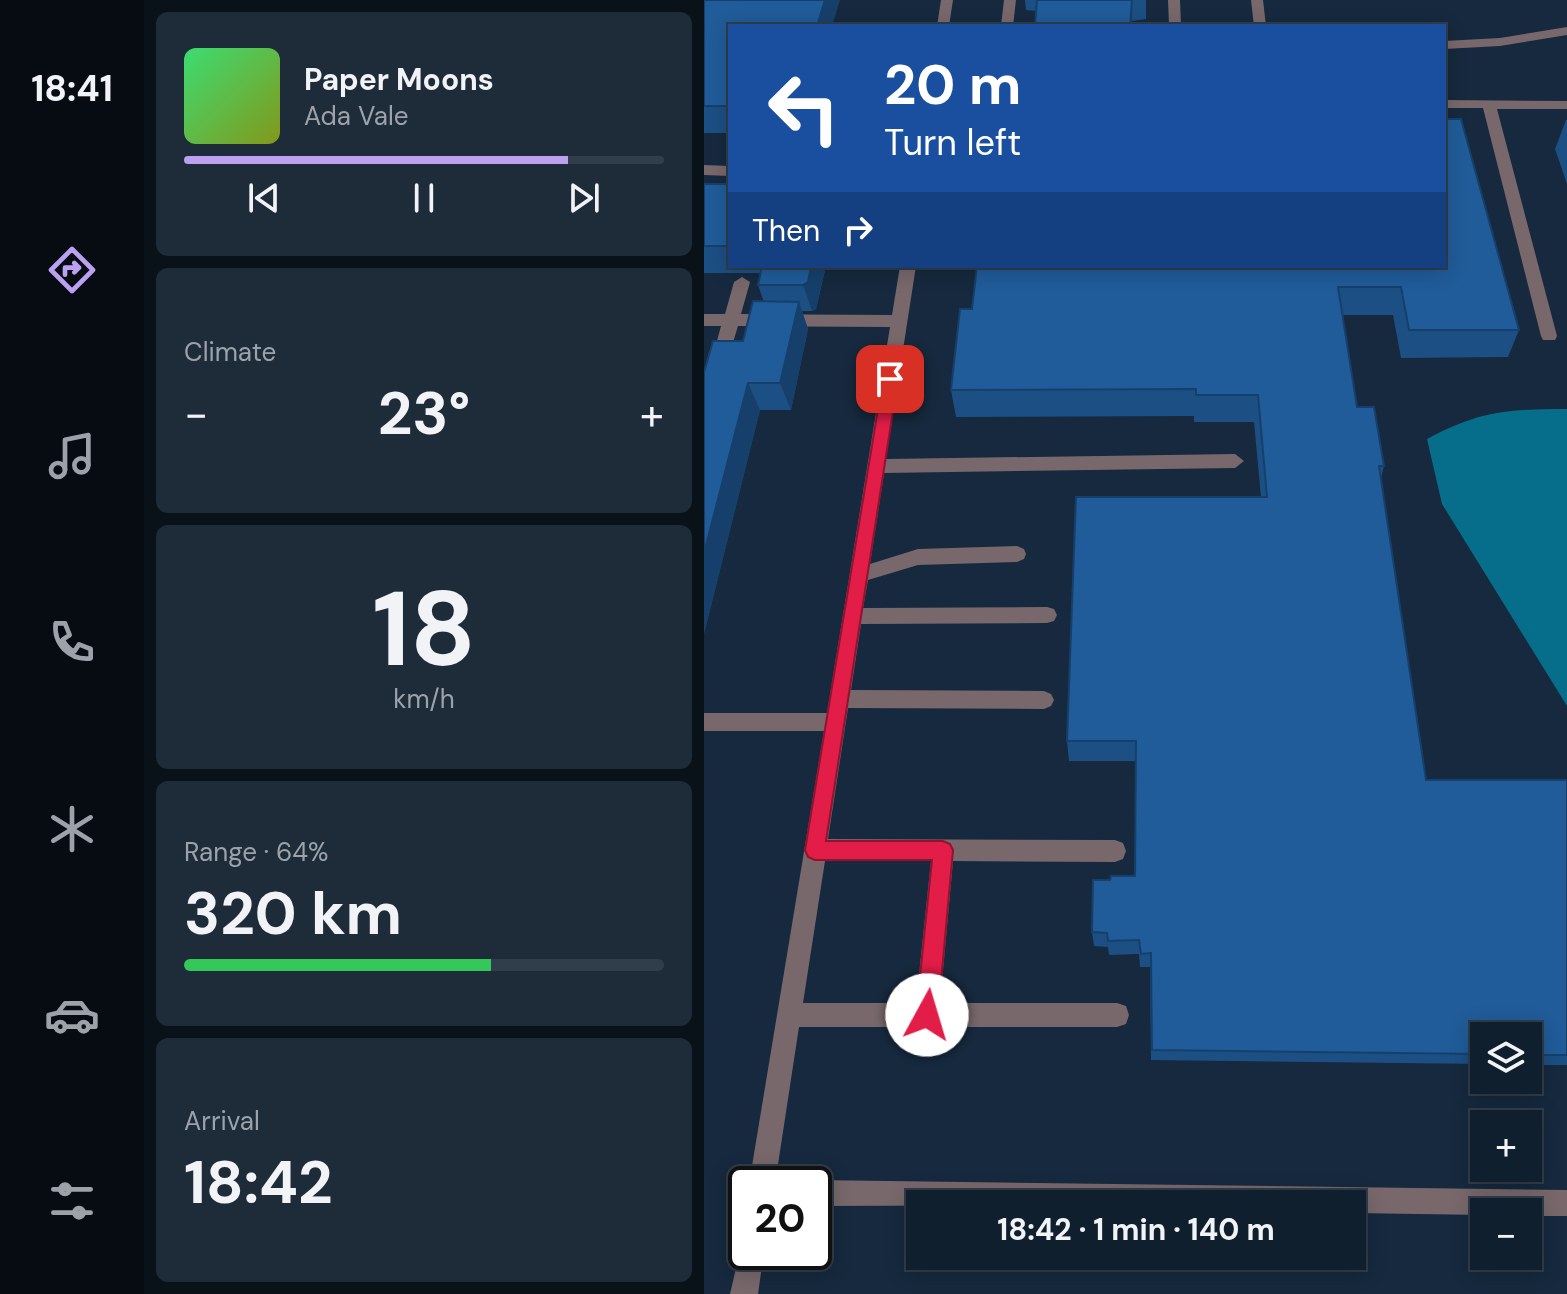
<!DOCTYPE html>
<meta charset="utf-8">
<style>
body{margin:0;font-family:"DM Sans",sans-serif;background:#1e2c3a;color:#f1f3f6;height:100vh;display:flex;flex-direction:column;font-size:30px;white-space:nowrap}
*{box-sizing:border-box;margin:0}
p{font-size:26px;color:#9ca2aa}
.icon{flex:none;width:44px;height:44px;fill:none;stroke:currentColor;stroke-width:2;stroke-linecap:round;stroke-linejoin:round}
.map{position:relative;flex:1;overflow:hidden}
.drawer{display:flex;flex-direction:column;gap:12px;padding:12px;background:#091119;width:560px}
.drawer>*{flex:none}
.top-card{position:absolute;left:24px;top:24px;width:718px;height:244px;border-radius:0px;box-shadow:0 4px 20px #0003,0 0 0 2px #303d4a;background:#1a4fa0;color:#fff;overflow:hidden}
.tools{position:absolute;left:766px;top:1022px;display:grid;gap:16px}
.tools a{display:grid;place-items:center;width:72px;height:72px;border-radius:0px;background:#101f2e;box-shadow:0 4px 20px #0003,0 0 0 2px #303d4a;font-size:40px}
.speed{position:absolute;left:24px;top:1166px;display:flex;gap:16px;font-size:40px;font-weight:700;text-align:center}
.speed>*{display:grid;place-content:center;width:104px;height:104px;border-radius:50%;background:#101f2e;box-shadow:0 4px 20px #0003,0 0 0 2px #303d4a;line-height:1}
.speed .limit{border:4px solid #111;border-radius:12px;background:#fff;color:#111}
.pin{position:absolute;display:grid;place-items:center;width:68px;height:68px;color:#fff;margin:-34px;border-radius:16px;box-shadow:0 4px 12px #0006}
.me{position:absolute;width:88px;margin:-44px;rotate:6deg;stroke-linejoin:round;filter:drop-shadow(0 0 6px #0008)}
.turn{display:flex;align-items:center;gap:28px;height:168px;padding:0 24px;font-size:36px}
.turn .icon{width:104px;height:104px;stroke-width:2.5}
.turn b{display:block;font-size:56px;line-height:68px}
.then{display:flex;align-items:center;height:76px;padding:0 24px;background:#0003;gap:16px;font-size:30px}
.big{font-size:60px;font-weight:700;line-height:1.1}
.drawer .tile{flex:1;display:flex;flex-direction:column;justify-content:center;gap:12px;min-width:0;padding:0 28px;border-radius:12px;background:#1e2c3a}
.drawer .dial{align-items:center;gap:0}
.dial b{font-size:104px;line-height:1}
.song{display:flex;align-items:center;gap:24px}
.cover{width:96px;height:96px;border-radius:12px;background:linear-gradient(135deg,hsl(140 70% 55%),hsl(70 70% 35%))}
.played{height:8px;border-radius:4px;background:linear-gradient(90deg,#bca0f2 80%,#303d4a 80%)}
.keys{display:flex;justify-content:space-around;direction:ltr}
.heat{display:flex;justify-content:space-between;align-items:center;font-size:44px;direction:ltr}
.charge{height:12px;border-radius:6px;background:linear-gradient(90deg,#34c759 64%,#303d4a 0)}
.trip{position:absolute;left:202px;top:1190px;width:460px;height:80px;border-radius:0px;background:#101f2e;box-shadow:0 4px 20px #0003,0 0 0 2px #303d4a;font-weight:700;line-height:80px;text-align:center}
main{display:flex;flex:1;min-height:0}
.menu{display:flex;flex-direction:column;width:144px;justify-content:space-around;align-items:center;background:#060c12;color:#9ca2aa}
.menu .icon{width:56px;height:56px}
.menu .on{color:#bca0f2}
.menu b{font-size:36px;color:#f1f3f6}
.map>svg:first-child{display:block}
</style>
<main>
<nav class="menu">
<b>18:41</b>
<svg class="icon on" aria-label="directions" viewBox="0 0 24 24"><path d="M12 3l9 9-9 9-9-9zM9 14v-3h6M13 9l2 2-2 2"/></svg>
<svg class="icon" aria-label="music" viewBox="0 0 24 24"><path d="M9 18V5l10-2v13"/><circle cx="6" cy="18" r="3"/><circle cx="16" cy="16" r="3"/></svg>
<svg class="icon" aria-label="phone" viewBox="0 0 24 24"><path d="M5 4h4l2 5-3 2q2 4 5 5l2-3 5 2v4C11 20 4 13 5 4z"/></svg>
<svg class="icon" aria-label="climate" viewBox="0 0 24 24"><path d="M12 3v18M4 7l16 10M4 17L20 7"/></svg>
<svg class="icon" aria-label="car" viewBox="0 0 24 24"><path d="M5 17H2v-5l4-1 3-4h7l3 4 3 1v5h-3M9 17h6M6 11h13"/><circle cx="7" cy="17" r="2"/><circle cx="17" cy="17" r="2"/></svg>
<svg class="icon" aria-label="filters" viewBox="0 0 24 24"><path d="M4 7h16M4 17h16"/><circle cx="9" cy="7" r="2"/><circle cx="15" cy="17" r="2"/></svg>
</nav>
<section class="drawer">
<div class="tile">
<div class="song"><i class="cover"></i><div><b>Paper Moons</b><p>Ada Vale</p></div></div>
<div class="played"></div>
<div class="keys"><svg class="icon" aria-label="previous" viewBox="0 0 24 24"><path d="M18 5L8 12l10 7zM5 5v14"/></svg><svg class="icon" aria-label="pause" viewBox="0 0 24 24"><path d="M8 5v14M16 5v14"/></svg><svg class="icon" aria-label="next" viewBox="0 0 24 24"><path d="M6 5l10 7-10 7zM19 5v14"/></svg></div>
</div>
<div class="tile"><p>Climate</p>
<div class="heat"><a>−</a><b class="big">23°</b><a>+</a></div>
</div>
<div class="tile dial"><b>18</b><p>km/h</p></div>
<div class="tile"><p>Range · 64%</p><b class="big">320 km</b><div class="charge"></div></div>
<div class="tile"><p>Arrival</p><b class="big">18:42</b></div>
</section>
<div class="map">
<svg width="863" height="1294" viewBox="0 0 863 1294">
<rect width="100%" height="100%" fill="#16293e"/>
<path fill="#066e8b" d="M863,409V706L738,504L723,439C775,411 805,409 863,409Z"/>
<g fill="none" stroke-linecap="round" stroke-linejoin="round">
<g fill="#78686c" fill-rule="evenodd">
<polygon points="237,0 249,0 245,26 233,26"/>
<polygon points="300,0 312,0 309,26 297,26"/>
<polygon points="464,0 476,0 477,26 465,26"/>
<polygon points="547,0 559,0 562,26 550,26"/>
<polygon points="863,27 863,35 796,46 740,49 740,41 796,38"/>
<polygon points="740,100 863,101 863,109 793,109 853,336 851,340 839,340 837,336 779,108 740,108"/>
<polygon points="0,165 26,166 26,176 0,175"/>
<path d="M196,266H212L182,459L531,454L540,461L531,468L180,473L166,564L214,549L313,546L320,549L322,554L320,559L313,562L214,565L164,580L159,608L343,607L350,609L353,615L350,621L343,623L157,624L147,690L340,691L347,694L350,700L347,706L340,709L144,708L124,839L411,840L419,843L422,851L419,859L411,862L249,861L236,1003H413L422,1006L425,1015L422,1024L413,1027H95L71,1184H45L120,731H0V713H123L186,327L34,326L24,359L16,365L8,359L17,326H0V314H21L30,282L38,277L46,282L37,314L188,315ZM121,861H227L212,1003H99Z"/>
<polygon points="110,1180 863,1190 863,1216 824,1216 824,1212 780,1212 780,1215 648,1213 648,1204 110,1206 110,1184 101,1184"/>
<polygon points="42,1241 42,1252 60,1252 54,1294 26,1294 38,1243"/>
</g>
</g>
<g fill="#1c4f84">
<polygon points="0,0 26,26 26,133 0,133"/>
<polygon points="321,0 442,0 442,19 429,21 322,10"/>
<polygon points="862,120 863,120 863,184 851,149"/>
<polygon points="0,184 26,184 26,266 122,266 112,309 108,311 98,311 104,329 87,410 56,410 0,634 39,341 60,302 54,285 57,273 0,273"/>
<polygon points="740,266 815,330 804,357 697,358 689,315 639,315 653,407 680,466 677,478 722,780 863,780 863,1065 824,1065 824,1036 780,1036 780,1064 447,1060 446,967 436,967 435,954 405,955 404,947 390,946 388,932 406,880 431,876 432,761 365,761 363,741 557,497 550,422 490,422 490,416 252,417 247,390 268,309"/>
</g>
<g fill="#16406b">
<polygon points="121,0 136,0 128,26 113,26"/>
<polygon points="428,0 428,26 426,26"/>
<polygon points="107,266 122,266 112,309 108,311 99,285"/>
<polygon points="95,302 104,329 87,410 76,383"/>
<polygon points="44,383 56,410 0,634 0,553"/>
</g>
<g fill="#205c99" stroke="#16406b" stroke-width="2">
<polygon points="0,0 121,0 113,26 26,26 26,106 0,106"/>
<polygon points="333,0 428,0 426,26 331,26"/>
<polygon points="740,119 757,119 815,330 705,330 697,287 634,287 653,407 670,407 680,466 675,466 722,780 863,780 863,1055 824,1055 824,1036 780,1036 780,1054 448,1050 447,953 437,954 435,940 404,941 403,933 388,932 389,880 406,880 407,876 431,876 432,741 363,741 372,497 563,497 554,395 492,395 492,389 247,390 256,309 268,309 273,266 740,266"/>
<rect x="0" y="184" width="26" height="62"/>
<polygon points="58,266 107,266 104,282 99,285 54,285"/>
<polygon points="49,301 95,302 76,383 44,383 0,553 0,372 9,341 39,341"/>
</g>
<polygon fill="#e11d48" stroke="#92132f" stroke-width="2" points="186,373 194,379 122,841 239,841 246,844 249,850 234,1015 230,1023 223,1026 215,1023 212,1015 228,860 111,860 104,857 101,850 179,379"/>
</svg>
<div class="tools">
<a><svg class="icon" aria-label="layers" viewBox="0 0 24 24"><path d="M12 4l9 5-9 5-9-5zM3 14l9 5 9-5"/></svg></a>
<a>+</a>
<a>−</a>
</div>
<div class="speed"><div class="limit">20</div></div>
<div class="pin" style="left:186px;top:379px;background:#d93025"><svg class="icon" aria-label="arrive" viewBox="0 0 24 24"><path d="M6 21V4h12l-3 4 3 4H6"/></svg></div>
<svg class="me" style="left:223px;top:1015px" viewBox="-20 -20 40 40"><circle r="19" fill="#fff"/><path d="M0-13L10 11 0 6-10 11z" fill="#e11d48"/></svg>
<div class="trip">18:42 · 1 min · 140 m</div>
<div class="top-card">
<div class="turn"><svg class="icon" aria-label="left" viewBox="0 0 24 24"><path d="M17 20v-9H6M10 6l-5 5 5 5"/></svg><div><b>20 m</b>Turn left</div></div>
<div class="then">Then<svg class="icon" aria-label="right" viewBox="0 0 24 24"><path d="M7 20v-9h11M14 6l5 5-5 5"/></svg></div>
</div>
</div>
</main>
